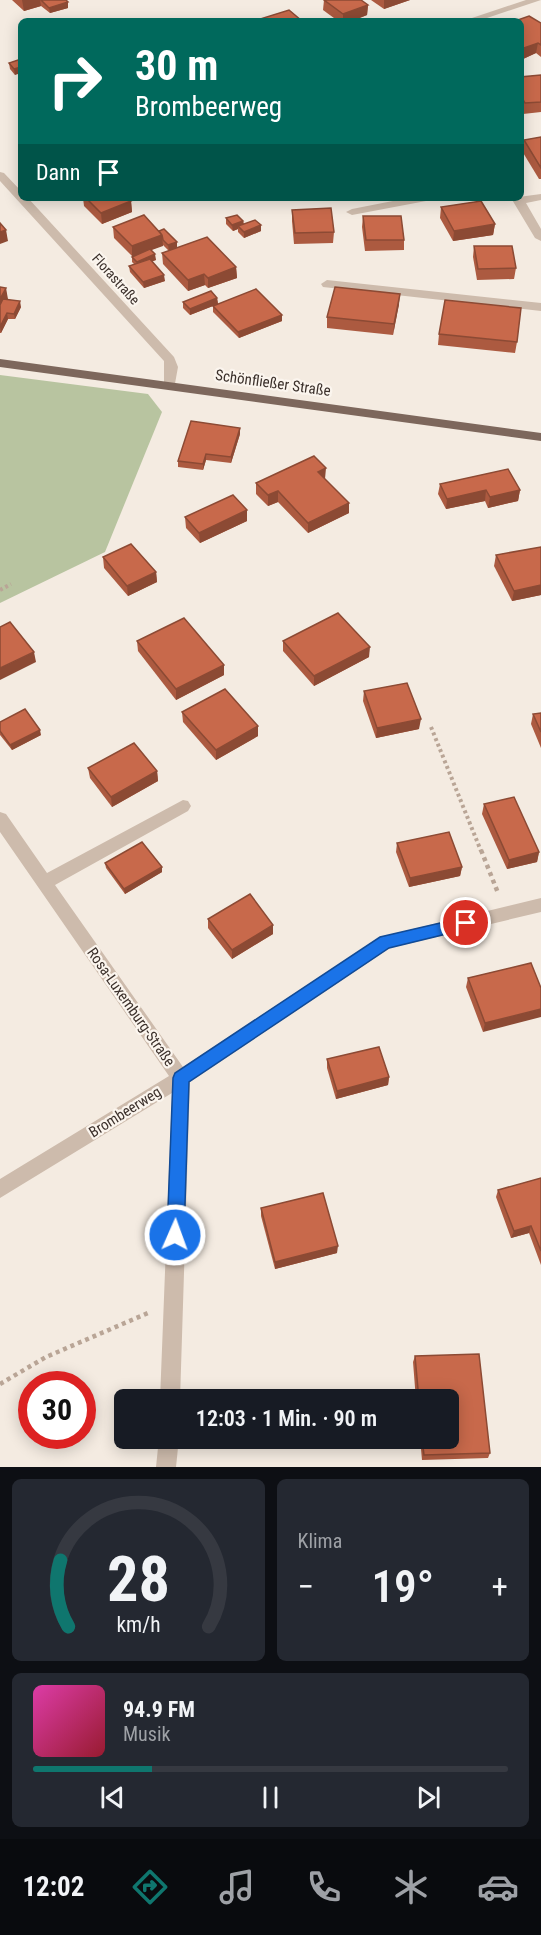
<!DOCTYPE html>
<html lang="de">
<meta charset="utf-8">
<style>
body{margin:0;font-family:"Roboto Condensed",sans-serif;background:#242831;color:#f1f3f6;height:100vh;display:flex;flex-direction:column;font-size:22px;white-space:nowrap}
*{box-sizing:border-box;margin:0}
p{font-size:20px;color:#9ea1a6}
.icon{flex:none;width:33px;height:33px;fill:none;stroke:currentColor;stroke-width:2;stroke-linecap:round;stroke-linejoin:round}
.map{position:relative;height:1467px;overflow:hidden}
.side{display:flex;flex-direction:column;gap:12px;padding:12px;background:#0d0f14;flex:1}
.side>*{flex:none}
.hud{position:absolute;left:18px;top:18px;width:506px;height:183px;border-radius:9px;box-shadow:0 3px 15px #0003;background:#00695c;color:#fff;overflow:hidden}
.speed{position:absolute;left:18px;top:1371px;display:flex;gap:12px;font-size:30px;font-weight:700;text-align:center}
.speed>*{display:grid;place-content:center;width:78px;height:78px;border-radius:50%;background:#171b24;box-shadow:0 3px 15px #0003;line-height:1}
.speed .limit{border:9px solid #d22;background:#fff;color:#111}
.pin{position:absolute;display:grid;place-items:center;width:51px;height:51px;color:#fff;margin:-26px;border:3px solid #fff;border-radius:50%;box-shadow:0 2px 6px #0007}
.me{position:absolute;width:66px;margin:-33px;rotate:2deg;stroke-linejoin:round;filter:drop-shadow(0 0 4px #0008)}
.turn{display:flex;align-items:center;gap:21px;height:126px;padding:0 18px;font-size:27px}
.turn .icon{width:78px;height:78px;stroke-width:2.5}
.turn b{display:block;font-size:42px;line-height:51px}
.then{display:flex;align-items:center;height:57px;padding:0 18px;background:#0003;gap:12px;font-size:22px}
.big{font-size:45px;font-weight:600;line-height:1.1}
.side .widget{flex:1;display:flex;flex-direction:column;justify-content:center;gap:9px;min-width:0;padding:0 21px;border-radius:9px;background:#242831}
.side .dial{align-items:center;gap:0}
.dial svg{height:156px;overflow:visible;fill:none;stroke:#363941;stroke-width:7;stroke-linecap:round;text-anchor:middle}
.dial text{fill:#f1f3f6;stroke:none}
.song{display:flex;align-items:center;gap:18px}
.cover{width:72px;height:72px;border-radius:9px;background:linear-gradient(135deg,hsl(320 70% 55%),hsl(350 70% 35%))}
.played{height:6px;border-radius:3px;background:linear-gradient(90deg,#0f766e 25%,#363941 25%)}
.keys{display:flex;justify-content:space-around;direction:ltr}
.heat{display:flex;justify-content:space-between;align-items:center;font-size:33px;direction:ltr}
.side .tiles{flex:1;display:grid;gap:12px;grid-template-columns:1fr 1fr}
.widget:last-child{grid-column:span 2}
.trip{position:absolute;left:114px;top:1389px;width:345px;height:60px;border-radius:9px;background:#171b24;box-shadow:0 3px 15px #0003;font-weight:600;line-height:60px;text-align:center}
.tabs{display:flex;height:96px;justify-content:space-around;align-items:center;background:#090b0e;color:#9ea1a6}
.tabs .icon{width:42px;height:42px}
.tabs .selected{color:#0f766e}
.tabs b{font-size:27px;color:#f1f3f6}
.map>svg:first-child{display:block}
</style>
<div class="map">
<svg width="541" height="1467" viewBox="0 0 541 1467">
<rect width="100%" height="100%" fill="#f4ebe1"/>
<polygon fill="#b8c4a0" points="0,375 148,394 162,412 105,552 0,603"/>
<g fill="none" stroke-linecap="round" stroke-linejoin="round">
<g stroke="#b9a596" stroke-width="4" stroke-dasharray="3 3" stroke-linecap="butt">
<polyline points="0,590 11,584"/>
<polyline points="431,727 481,851"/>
</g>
<g stroke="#b9a596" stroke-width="4.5" stroke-dasharray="4 4" stroke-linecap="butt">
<polyline points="481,850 498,893"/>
<polyline points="0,1384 46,1357 148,1313"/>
</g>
<g fill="#cdbbac" fill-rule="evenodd">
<polygon points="526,0 541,0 478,21 463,21"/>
<polygon points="0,172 4,173 21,191 21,198 28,198 174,357 178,367 174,389 166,389 164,386 164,361 0,181"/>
<polygon points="541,194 541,200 526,203 541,229 541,241 535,238 511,198"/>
<polygon points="408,198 432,198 426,201 352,215 346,212 352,209"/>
<polygon points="327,280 541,303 541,311 323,287 321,284"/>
<polygon points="183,800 188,801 191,806 188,811 55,885 183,1067 380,937 541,898 541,912 390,948 190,1082 180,1400 160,1400 172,1093 0,1198 0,1179 169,1076 0,832 0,812 6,814 47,873"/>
<polygon points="159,1438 179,1438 176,1467 156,1467"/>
</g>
<polygon fill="#7d675c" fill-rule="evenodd" points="0,359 541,433 541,441 0,367"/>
</g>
<g fill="#ac5a40">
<polygon points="12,0 66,0 68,2 68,8 50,13 41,6 24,11"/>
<polygon points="324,0 368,5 367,15 352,21 338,21 323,10"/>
<polygon points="371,0 410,0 384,9"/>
<polygon points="520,21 541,23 541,57 536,53 523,59 520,57"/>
<polygon points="21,59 15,75 10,69 9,63"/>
<polygon points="541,75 541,112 523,114 520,108 520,77"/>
<polygon points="21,126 21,138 19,127"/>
<polygon points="541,137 541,179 539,179 522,151 524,140"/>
<polygon points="83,198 128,198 131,201 132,212 102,224 84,206"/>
<polygon points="441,207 495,224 493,235 453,241 440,218"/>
<polygon points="292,210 334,232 333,243 294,244 292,221"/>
<polygon points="363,216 404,240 404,250 365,251 362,227"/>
<polygon points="226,218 243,221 244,224 261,231 244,238 238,232 238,229 233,231 226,224"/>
<polygon points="113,227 159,231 177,242 177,248 236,267 237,278 208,288 205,285 188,291 163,264 162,253 169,251 163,245 151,250 156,260 152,261 165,281 144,288 130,272 129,266 134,264 132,262 132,256 114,238"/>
<polygon points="474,246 516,268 514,279 477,280 473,257"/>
<polygon points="0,287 7,300 21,307 15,319 8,319 1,333 0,333"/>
<polygon points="217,298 218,304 282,315 282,321 239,338 213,312 213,306 190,315 183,308 183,302"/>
<polygon points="399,304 393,335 327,328 327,317"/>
<polygon points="439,334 517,342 515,353 438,345"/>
<polygon points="240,434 231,463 206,460 203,470 178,467 178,461"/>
<polygon points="325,479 349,513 308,533 278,502 268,506 256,494 256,483"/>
<polygon points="440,484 520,490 518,501 488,508 485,501 446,509 438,494"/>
<polygon points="185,517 247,521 200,543 186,528"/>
<polygon points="541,547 541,595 512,601 494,566 496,555"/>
<polygon points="103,557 156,572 157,582 128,596 104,568"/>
<polygon points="137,641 224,675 176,700 138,651"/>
<polygon points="283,641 369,657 314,686 283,651"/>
<polygon points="364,691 419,729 376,738 363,701"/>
<polygon points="182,712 258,736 216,760 183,722"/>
<polygon points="541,713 541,748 531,724 533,714"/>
<polygon points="0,722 41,735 12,750 0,735"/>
<polygon points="88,768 157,771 158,781 112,807 90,778"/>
<polygon points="484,804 539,852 537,862 507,869 482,814"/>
<polygon points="397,843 462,867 460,876 409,887 396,852"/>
<polygon points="105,863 162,872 125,894 106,868"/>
<polygon points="208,919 273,925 273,934 232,959 208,928"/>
<polygon points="531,963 483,1032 466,987 468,978"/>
<polygon points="327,1059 389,1077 388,1085 336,1099 327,1068"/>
<polygon points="541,1178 541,1265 529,1233 511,1238 496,1197 498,1190"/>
<polygon points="261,1208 337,1253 275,1269 261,1216"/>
<polygon points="415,1356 490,1453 488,1458 422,1460 420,1438 448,1438 448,1400 416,1400 413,1362"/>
</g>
<g fill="#8c4a34">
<polygon points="22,0 40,0 41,6 24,11"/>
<polygon points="384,0 410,0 384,9"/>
<polygon points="68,2 68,8 50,13 49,8"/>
<polygon points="368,5 367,15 352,21 343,21 343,14"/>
<polygon points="538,43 536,53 523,59 524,48"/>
<polygon points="21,67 21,73 15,75 14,69"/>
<polygon points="131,201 132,212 102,224 101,213"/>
<polygon points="243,221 244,227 238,226 238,229 233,231 232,225"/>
<polygon points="495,224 493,235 453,241 454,231"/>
<polygon points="261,225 261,231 244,238 244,232"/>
<polygon points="6,230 8,241 0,244 0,232"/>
<polygon points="162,235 163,246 132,257 132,246"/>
<polygon points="177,242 177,248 169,251 168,245"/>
<polygon points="155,254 156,260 138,267 137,262"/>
<polygon points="236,267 237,278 208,288 208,278"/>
<polygon points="204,274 205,285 188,291 188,280"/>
<polygon points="164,275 165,281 144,288 143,282"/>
<polygon points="6,288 8,299 0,313 0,299"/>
<polygon points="400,294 399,304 393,335 394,324"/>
<polygon points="217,298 218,304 190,315 190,309"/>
<polygon points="20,301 21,307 15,319 14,314"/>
<polygon points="7,313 8,319 1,333 0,327"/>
<polygon points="282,315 282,321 239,338 238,332"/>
<polygon points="240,428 240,434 231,463 231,457"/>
<polygon points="206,454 206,460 203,470 203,464"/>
<polygon points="326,468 325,479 318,472"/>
<polygon points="486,490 485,501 446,509 447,499"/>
<polygon points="520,490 518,501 488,508 490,497"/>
<polygon points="278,491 278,502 268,506 268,495"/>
<polygon points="349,503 349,513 308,533 308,523"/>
<polygon points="247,510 247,521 200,543 199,533"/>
<polygon points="156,572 157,582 128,596 127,586"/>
<polygon points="541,585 541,595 512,601 514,591"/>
<polygon points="370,647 369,657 314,686 314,676"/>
<polygon points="34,652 36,662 0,680 0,668"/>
<polygon points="224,665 224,675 176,700 176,689"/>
<polygon points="421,719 419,729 376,738 377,728"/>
<polygon points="258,726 258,736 216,760 216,750"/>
<polygon points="40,730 41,735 12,750 10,745"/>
<polygon points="157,771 158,781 112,807 111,797"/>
<polygon points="539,852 537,862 507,869 509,860"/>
<polygon points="162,867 162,872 125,894 124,889"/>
<polygon points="462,867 460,876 409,887 410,878"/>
<polygon points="273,925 273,934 232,959 232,950"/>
<polygon points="541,1009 541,1017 483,1032 485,1023"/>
<polygon points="389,1077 388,1085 336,1099 337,1091"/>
<polygon points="531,1226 529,1233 511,1238 514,1231"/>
<polygon points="338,1246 337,1253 275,1269 275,1262"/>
</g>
<g fill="#c8694b" stroke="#8c4a34" stroke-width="1.5">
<polygon points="41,0 66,0 68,2 49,8"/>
<polygon points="324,0 361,0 368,5 343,14"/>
<polygon points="289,10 302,21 262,21 260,19"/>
<polygon points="529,16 541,23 541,45 538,43 524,48 520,46 520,21 515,21"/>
<polygon points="21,59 21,67 14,69 9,63"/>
<polygon points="541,75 541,102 525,103 520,94 520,77"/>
<polygon points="541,137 541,168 524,140"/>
<polygon points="86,198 128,198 131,201 101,213"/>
<polygon points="481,201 495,224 454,231 441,207"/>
<polygon points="331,208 334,232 295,233 292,210"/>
<polygon points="144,215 162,235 132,246 113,227"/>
<polygon points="237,215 243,221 232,225 226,218"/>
<polygon points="363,216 401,216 404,240 366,240"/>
<polygon points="255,220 261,225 244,232 238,226"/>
<polygon points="0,223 6,230 0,232"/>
<polygon points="164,229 177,242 168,245 163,240 162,235 159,231"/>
<polygon points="207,237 236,267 208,278 204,274 188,280 162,253"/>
<polygon points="474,246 512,246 516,268 478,269"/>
<polygon points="150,249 155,254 137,262 132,257"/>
<polygon points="150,259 164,275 143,282 129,266"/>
<polygon points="0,287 6,288 0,299"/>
<polygon points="335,287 400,294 394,324 327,317"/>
<polygon points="256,289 282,315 238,332 213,306"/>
<polygon points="211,291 217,298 190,309 183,302"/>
<polygon points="3,299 20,301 14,314 7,313 0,327 0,305"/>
<polygon points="445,300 521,308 517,342 439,334"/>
<polygon points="191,421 240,428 231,457 206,454 203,464 178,461"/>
<polygon points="314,456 326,468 318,472 349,503 308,523 278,491 268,495 256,483"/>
<polygon points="508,469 520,490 490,497 486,490 447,499 440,484"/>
<polygon points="233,495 247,510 199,533 185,517"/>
<polygon points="131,544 156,572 127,586 103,557"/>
<polygon points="541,547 541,585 514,591 496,555"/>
<polygon points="338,613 370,647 314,676 283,641"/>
<polygon points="184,618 224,665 176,689 137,641"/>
<polygon points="10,622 34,652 0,668 0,627"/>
<polygon points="407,683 421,719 377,728 364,691"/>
<polygon points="225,689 258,726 216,750 182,712"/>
<polygon points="25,709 40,730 10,745 0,731 0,722"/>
<polygon points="541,713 541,732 533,714"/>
<polygon points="134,743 157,771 111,797 88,768"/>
<polygon points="514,797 539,852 509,860 484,804"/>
<polygon points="449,832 462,867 410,878 397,843"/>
<polygon points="142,842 162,867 124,889 105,863"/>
<polygon points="250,894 273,925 232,950 208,919"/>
<polygon points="531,963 541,988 541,1009 485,1023 468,978"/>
<polygon points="379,1047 389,1077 337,1091 327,1059"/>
<polygon points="541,1178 541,1251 531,1226 514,1231 498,1190"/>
<polygon points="323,1193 338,1246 275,1262 261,1208"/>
<polygon points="479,1354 490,1453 424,1455 422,1438 448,1438 448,1400 419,1400 415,1356"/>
</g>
<polygon fill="#1a73e8" stroke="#114b97" stroke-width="1.5" points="466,917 471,918 474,923 471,928 389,948 189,1082 184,1235 181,1241 175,1243 169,1241 167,1235 173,1078 175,1073 380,937"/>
<g text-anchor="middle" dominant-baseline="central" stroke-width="4.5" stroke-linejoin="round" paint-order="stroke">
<g font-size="14" fill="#3b302b" stroke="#fbf5ee">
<text transform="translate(116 279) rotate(48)">Florastraße</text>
</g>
<g font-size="15" fill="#3b302b" stroke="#fbf5ee">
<text transform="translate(273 383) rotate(8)">Schönfließer Straße</text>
<text transform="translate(131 1007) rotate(55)">Rosa-Luxemburg-Straße</text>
<text transform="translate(125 1112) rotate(-32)">Brombeerweg</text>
</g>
</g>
</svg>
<div class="speed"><div class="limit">30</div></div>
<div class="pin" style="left:466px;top:923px;background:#d93025"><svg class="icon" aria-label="arrive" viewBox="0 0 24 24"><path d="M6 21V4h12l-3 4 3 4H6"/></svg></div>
<svg class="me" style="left:175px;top:1235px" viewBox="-20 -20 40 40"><circle r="17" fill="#1a73e8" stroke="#fff" stroke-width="3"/><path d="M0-11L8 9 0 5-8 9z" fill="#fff"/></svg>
<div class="trip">12:03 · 1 Min. · 90 m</div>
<div class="hud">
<div class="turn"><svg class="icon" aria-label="right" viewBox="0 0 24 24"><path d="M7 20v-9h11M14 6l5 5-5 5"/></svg><div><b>30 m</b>Brombeerweg</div></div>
<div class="then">Dann<svg class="icon" aria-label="arrive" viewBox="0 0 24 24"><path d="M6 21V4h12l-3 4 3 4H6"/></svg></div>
</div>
</div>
<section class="side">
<div class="tiles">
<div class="widget dial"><svg viewBox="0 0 100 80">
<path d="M14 69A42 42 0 1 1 86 69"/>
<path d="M14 69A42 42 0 0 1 10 35" stroke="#0f766e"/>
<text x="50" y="56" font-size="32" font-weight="700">28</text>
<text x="50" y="72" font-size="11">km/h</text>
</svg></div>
<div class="widget"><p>Klima</p>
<div class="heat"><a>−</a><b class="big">19°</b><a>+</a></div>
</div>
<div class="widget">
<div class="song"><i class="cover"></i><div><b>94.9 FM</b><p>Musik</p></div></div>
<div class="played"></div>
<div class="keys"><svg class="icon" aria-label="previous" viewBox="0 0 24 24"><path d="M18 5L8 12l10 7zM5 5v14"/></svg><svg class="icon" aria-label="pause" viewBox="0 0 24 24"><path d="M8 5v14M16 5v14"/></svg><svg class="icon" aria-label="next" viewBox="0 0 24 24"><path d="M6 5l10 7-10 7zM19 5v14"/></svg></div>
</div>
</div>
</section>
<nav class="tabs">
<b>12:02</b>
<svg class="icon selected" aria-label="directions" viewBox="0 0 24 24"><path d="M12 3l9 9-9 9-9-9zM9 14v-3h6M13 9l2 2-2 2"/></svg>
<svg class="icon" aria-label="music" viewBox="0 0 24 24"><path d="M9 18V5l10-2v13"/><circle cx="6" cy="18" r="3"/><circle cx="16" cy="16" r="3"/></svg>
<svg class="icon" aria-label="phone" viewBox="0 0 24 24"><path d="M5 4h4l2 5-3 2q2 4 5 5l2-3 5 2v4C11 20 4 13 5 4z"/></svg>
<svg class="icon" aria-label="climate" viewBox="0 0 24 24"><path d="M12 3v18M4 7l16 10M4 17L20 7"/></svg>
<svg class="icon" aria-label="car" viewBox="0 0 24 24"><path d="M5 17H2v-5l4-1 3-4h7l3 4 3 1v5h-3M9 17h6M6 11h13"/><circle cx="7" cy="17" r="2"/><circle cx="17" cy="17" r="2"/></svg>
</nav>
